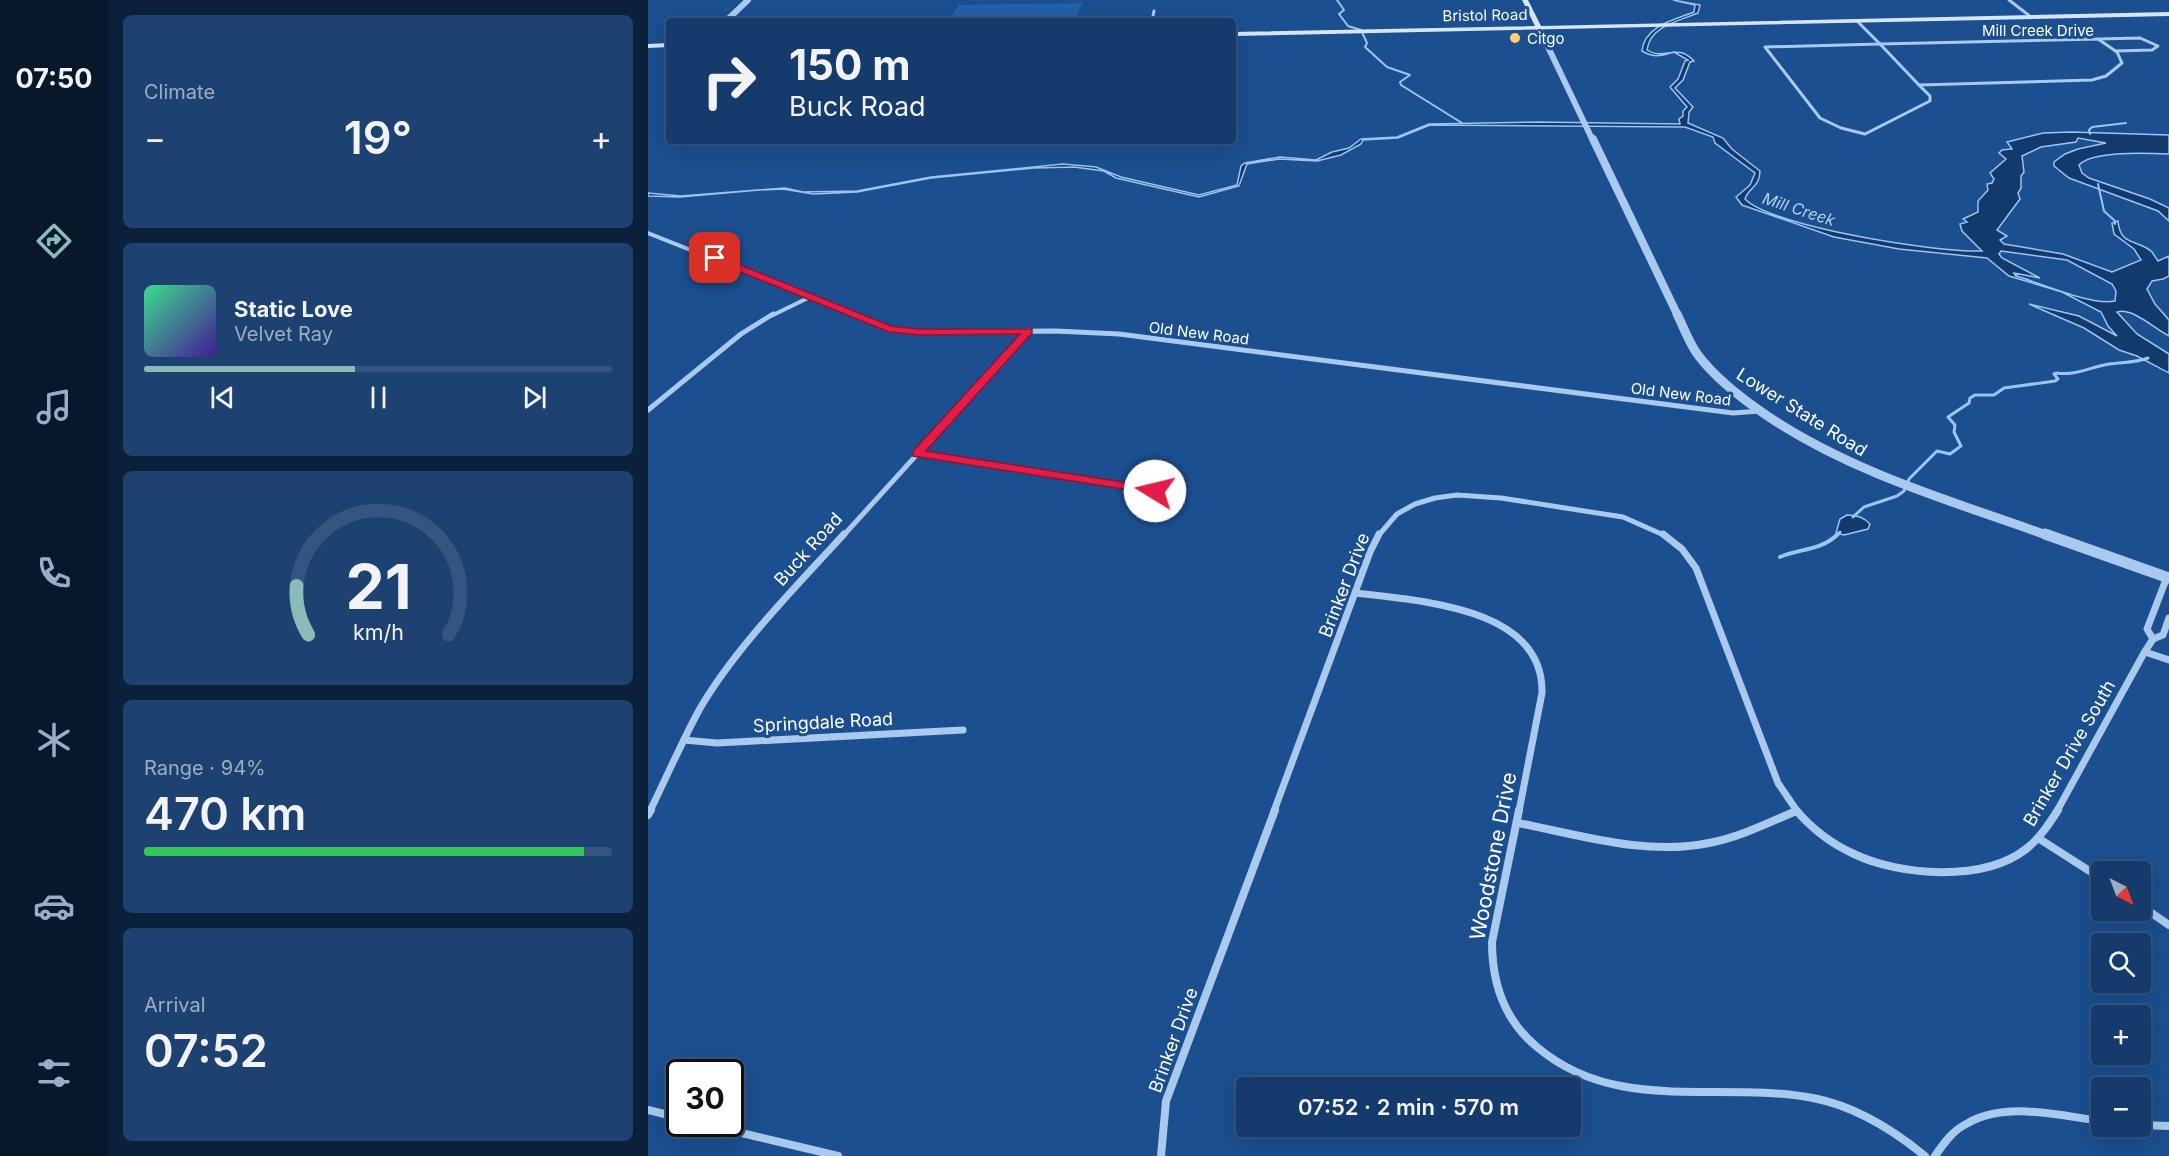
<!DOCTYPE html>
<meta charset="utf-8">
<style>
body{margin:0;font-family:Inter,sans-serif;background:#1d4271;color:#f1f3f6;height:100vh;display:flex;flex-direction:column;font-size:22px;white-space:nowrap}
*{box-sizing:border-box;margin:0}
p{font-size:20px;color:#9dadc1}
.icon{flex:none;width:33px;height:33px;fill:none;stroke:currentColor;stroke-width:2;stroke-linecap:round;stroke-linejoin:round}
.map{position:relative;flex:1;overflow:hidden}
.sheet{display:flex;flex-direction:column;gap:15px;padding:15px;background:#0b203b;width:540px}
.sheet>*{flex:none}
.top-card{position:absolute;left:18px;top:18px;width:570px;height:126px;border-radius:6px;box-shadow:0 6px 24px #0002,0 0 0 2px #33557e;background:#143b6b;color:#f1f3f6;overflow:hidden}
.needle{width:39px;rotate:138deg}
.controls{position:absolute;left:1443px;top:861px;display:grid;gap:12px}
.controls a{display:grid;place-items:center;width:60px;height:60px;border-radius:6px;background:#143b6b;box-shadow:0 6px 24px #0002,0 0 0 2px #33557e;font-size:30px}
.speed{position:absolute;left:18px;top:1059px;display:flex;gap:12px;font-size:30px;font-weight:700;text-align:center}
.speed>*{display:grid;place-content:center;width:78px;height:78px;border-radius:50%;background:#143b6b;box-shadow:0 6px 24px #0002,0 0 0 2px #33557e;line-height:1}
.speed .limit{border:3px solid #111;border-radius:9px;background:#fff;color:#111}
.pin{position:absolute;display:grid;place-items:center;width:51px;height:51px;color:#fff;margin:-26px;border-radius:12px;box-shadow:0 3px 9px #0006}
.me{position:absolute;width:66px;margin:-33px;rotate:279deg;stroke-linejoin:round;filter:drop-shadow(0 0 4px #0008)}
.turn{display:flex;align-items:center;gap:21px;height:126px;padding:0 24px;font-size:27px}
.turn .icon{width:78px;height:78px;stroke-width:2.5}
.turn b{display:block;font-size:42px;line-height:51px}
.big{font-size:45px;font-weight:600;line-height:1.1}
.sheet .card{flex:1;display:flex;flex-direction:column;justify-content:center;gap:9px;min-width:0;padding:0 21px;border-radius:9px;background:#1d4271}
.sheet .dial{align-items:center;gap:0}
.dial svg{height:156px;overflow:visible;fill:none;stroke:#33557e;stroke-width:7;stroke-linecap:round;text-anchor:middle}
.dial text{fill:#f1f3f6;stroke:none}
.song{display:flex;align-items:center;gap:18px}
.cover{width:72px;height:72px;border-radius:9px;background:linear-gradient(135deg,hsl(150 70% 55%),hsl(260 70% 35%))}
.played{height:6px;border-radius:3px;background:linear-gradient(90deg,#8bbbb9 45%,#33557e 45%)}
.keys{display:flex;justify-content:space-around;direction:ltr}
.heat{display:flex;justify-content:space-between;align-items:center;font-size:33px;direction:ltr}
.charge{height:9px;border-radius:4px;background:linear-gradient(90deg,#34c759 94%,#33557e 0)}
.trip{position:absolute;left:588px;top:1077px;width:345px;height:60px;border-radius:6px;background:#143b6b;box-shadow:0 6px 24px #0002,0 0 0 2px #33557e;font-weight:600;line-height:60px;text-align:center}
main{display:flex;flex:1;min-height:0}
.tab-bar{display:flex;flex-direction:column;width:108px;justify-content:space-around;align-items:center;background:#08182b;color:#9dadc1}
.tab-bar .icon{width:42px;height:42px}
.tab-bar .selected{color:#8bbbb9}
.tab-bar b{font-size:27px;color:#f1f3f6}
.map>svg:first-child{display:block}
</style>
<main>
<nav class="tab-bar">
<b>07:50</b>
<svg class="icon selected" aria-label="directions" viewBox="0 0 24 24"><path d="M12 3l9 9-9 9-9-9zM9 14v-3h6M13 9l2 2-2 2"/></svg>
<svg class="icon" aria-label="music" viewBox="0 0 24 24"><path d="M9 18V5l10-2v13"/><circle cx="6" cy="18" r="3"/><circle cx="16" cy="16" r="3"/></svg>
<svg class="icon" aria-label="phone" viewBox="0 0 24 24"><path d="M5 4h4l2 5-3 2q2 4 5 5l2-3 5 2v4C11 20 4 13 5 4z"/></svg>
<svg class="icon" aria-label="climate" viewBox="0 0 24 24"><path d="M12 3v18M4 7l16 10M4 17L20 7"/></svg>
<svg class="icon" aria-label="car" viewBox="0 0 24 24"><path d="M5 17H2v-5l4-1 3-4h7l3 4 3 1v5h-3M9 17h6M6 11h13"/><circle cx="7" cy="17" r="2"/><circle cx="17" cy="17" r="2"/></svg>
<svg class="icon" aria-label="filters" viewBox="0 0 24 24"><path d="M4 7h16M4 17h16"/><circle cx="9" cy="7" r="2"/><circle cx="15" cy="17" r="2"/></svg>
</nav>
<section class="sheet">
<div class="card"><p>Climate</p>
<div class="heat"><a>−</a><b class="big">19°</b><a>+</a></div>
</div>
<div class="card">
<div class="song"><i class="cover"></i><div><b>Static Love</b><p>Velvet Ray</p></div></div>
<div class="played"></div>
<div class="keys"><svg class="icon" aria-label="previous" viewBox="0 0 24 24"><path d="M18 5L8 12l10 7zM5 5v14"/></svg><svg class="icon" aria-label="pause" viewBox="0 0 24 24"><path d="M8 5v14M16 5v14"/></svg><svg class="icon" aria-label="next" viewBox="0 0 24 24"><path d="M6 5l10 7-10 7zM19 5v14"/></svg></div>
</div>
<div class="card dial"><svg viewBox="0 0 100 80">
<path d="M14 69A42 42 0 1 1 86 69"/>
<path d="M14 69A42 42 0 0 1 8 44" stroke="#8bbbb9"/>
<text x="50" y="56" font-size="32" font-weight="700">21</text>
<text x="50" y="72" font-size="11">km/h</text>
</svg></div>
<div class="card"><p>Range · 94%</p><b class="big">470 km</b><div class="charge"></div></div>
<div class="card"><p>Arrival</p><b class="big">07:52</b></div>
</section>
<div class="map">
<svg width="1521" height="1156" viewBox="0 0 1521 1156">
<rect width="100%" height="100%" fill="#1b4f8f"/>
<polygon fill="#2461a8" points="435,3 426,21 300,21 311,5"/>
<g fill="#123a6d" stroke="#9cc4f0" stroke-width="1.5" fill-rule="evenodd">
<path d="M1025,0L1052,5L1050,13C1031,21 1002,26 999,50C1015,61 1029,42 1046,61L1042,62L1035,80L1027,88L1045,107L1041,112L1040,123L1075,138L1084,149L1112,171C1112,187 1100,188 1097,199C1124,227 1292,253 1334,251L1314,231L1312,224L1319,222L1315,219L1330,212V201L1340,190L1339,184L1344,183L1346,179L1342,173L1358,159L1351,153L1354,150L1364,149L1359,142L1395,133L1423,132L1521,135V154C1501,153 1444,150 1431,165L1434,173L1441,178L1502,199L1521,208V221L1510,211L1421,178L1406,166V162L1417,154L1430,149L1458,143L1430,138L1428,142L1393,147L1374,156L1376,172L1373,176V188L1370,193L1372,199L1349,230L1359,236L1352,240L1356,244L1415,254L1464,272L1493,260L1486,249L1466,234L1464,223L1470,221C1472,247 1491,239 1504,252C1506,255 1508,258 1510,261L1521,256V276L1515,279L1504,281L1499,289L1507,304L1521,320V336C1507,329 1484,307 1469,312L1489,334L1521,354V373L1489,356L1471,350L1436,328L1381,304L1431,316L1469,336L1460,326L1453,312L1414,292L1361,276L1339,258L1251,249L1186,237L1094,205L1088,197L1102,185L1107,173L1067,143L1065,137L1037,127L782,125L750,138L715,140L713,144L693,155L669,161L631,159L599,164L591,186L551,197L468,178L456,171L426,167L386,168L283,178L209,192L165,194L135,189L111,190L32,197L0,196V193L33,196L137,188L155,192L209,191L283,177L415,164L448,167L473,177L551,195L589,185L593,166L597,163L632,157L668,160L684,152L701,148L713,139L749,137L781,124L889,122L1032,124L1031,119L1035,116V111L1039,107L1022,87L1030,79L1037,61L1040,60L1026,52C1013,56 1006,58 994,51C996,26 1026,20 1046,12L1047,5ZM1353,251L1419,260L1464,284L1468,291L1467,301C1443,306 1393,283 1368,276L1366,273L1392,278L1354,258L1351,254Z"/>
<path d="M1199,515C1208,515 1216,517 1222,524L1220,529L1196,535L1188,533L1192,519Z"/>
</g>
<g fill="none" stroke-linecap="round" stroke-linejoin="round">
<g stroke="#9cc4f0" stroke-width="2">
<polyline points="689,0 696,10 691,14 700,26 713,30 719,43 717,47 739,67 762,75 752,82 753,85 814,123"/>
<polyline points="1442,134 1441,130 1444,127 1478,123"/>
<polyline points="1450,184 1456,211 1467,221 1467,224"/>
</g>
<g stroke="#9cc4f0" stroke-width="3">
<path d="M1205,517L1216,507L1249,496L1256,491L1261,479L1289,451L1302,454L1313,446L1306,432L1307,425L1300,417L1321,403L1322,398L1327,395H1346L1356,388L1407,381L1410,379L1406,374L1408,373C1428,376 1442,367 1461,364C1475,362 1487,363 1500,358"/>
<polyline points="1188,536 1192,532"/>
</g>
<path stroke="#9cc4f0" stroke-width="4" d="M1132,557C1153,548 1173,551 1190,534"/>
<g stroke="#a9c9ee" stroke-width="3">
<polyline points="1361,0 1383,17"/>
<polyline points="504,21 506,11"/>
<polyline points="1209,21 1232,44"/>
<polyline points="1451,39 1492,38 1510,46 1504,50 1467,51"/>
<polyline points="1232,44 1271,85"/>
<polyline points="1232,44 1117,47 1172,118 1193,128 1217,134 1282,101 1282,96 1271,85"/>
<polyline points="1232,44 1450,39 1469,52 1474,63 1458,76 1444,80 1271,85"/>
</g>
<g stroke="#a9c9ee" stroke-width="4">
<polyline points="0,233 208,316"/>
<polyline points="123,316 162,297"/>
</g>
<g stroke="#a9c9ee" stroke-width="5">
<polyline points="204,314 241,329 271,332 408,331 471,334 1085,413 1112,411"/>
<polyline points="0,410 93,334 125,314"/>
<polyline points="269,453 507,491"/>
<polyline points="195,536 381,331"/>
<polyline points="730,536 749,514 767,504 787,498 809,495 853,498 975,517 1018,536"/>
</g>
<g stroke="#a9c9ee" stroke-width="7">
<polyline points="1015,534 1034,549 1048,568 1130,783 1149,811"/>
<path d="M708,593C769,601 896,606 894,693L871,811"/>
<polyline points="1505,639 1499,629 1519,577"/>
<polyline points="1497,652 1521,660"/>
<polyline points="36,740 69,743 315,730"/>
<path d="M2,811C18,778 33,744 50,712C85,650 148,587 196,534"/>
<polyline points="626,811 722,552 731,534"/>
<polyline points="1409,811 1496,653 1505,639 1515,635 1521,618"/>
</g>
<g stroke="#a9c9ee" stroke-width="8">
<path d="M871,810L844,942C844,983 856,1020 889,1047C969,1115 1070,1080 1165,1098C1207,1106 1244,1129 1277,1156"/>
<path d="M1148,810C1164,829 1184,844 1206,854C1252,876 1336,882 1378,849C1392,838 1401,824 1410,810"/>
<polyline points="0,815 3,810"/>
<path d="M870,823C932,835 998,856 1061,843C1092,837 1120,823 1148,811"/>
<polyline points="1390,838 1454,879"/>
<polyline points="1492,905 1521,925"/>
<polyline points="0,1110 32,1118"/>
<polyline points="56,1124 190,1156"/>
<polyline points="1492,1125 1521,1126"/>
<polyline points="513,1156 518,1101 627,810"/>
<path d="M1287,1156C1296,1143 1305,1130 1320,1123C1359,1101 1412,1116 1454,1121"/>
</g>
<g stroke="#a9c9ee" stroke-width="6">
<polyline points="78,21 100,0"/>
<polyline points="891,28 945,141"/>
</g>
<polyline stroke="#a9c9ee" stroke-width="8" points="945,139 1030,316"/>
<path stroke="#a9c9ee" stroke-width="9" d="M1029,314C1036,328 1041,343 1050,355C1068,379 1093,398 1118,415C1204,473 1304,501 1401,536"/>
<polyline stroke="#a9c9ee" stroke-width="11" points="1397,534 1521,578"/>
<g fill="#d6e6fa" fill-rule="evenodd">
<polygon points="874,0 880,0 893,26 1521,12 1521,16 585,36 585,32 887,26"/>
<polygon points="21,43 21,47 0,48 0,44"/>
</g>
</g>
<polygon fill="#e11d48" stroke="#92132f" stroke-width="1.5" points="63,256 70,256 243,326 271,329 384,329 384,333 278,451 507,487 513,491 507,494 265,456 265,451 372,334 271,335 241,332 63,260"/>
<circle fill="#ffd166" stroke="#1b4f8f" stroke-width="2" cx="867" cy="38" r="6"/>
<g text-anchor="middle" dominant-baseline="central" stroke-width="6" stroke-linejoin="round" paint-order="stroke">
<g font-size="15" fill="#fff" stroke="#1b4f8f">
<text transform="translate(837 15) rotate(-1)">Bristol Road</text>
<text x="1390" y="30">Mill Creek Drive</text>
<text transform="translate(551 333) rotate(7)">Old New Road</text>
<text transform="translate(1033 394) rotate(7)">Old New Road</text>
</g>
<g font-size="15" fill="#fff" stroke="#1b4f8f" text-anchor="start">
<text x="879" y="38">Citgo</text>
</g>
<g font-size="16" font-style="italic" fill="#b5d3f5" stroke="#1b4f8f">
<text transform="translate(1151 209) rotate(18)">Mill Creek</text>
</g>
<g font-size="18" fill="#fff" stroke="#1b4f8f">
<text transform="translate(1154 412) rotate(32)">Lower State Road</text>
<text transform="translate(160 549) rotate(-48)">Buck Road</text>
<text transform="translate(696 585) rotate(-69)">Brinker Drive</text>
<text transform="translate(175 722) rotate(-3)">Springdale Road</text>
<text transform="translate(1421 753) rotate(-60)">Brinker Drive South</text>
<text transform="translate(525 1040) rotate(-70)">Brinker Drive</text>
</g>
<g font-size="21" fill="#fff" stroke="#1b4f8f">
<text transform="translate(845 856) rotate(-79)">Woodstone Drive</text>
</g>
</g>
</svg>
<div class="controls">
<a><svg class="needle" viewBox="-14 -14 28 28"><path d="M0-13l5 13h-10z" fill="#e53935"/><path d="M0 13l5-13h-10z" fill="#9dadc1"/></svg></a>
<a><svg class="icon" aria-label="search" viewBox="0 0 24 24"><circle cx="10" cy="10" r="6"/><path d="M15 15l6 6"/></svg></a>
<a>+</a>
<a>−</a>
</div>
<div class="speed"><div class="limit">30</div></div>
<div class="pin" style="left:67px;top:258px;background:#d93025"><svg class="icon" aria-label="arrive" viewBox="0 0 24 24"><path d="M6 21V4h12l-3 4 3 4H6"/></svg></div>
<svg class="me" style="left:507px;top:491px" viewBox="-20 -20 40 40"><circle r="19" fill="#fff"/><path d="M0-13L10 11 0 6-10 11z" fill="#e11d48"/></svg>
<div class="trip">07:52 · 2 min · 570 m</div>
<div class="top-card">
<div class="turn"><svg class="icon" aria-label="right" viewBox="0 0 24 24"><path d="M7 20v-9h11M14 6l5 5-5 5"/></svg><div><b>150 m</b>Buck Road</div></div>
</div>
</div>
</main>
